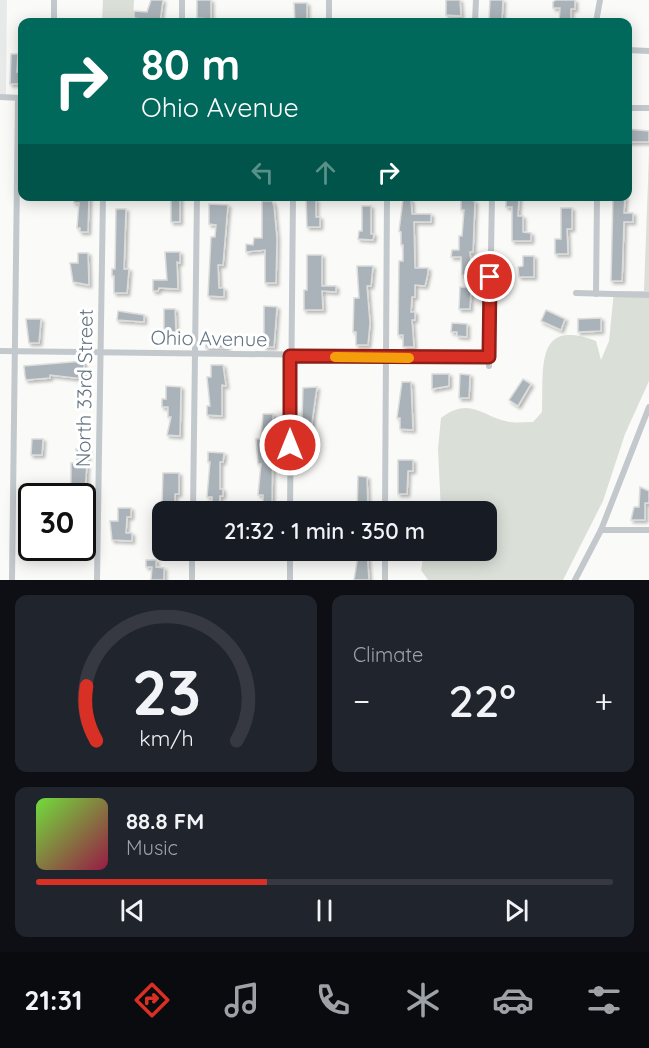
<!DOCTYPE html>
<meta charset="utf-8">
<style>
body{margin:0;font-family:Quicksand,sans-serif;background:#20242c;color:#f1f3f6;height:100vh;display:flex;flex-direction:column;font-size:22px;white-space:nowrap}
*{box-sizing:border-box;margin:0}
p{font-size:20px;color:#9ea1a6}
.icon{flex:none;width:33px;height:33px;fill:none;stroke:currentColor;stroke-width:2;stroke-linecap:round;stroke-linejoin:round}
.map{position:relative;height:580px;overflow:hidden}
.side{display:flex;flex-direction:column;gap:15px;padding:15px;background:#0d0f14;flex:1}
.side>*{flex:none}
.hud{position:absolute;left:18px;top:18px;width:614px;height:183px;border-radius:12px;box-shadow:0 3px 15px #0003;background:#00695c;color:#fff;overflow:hidden}
.speed{position:absolute;left:18px;top:483px;display:flex;gap:12px;font-size:30px;font-weight:700;text-align:center}
.speed>*{display:grid;place-content:center;width:78px;height:78px;border-radius:50%;background:#171b24;box-shadow:0 3px 15px #0003;line-height:1}
.speed .limit{border:3px solid #111;border-radius:9px;background:#fff;color:#111}
.pin{position:absolute;display:grid;place-items:center;width:51px;height:51px;color:#fff;margin:-26px;border:3px solid #fff;border-radius:50%;box-shadow:0 2px 6px #0007}
.me{position:absolute;width:66px;margin:-33px;rotate:0deg;stroke-linejoin:round;filter:drop-shadow(0 0 4px #0008)}
.turn{display:flex;align-items:center;gap:21px;height:126px;padding:0 24px;font-size:27px}
.turn .icon{width:78px;height:78px;stroke-width:2.5}
.turn b{display:block;font-size:42px;line-height:51px}
.lanes{display:flex;align-items:center;height:57px;padding:0 24px;background:#0003;justify-content:center;gap:30px;direction:ltr}
.lanes .off{opacity:.35}
.big{font-size:45px;font-weight:600;line-height:1.1}
.side .tile{flex:1;display:flex;flex-direction:column;justify-content:center;gap:9px;min-width:0;padding:0 21px;border-radius:12px;background:#20242c}
.side .dial{align-items:center;gap:0}
.dial svg{height:156px;overflow:visible;fill:none;stroke:#363941;stroke-width:7;stroke-linecap:round;text-anchor:middle}
.dial text{fill:#f1f3f6;stroke:none}
.song{display:flex;align-items:center;gap:18px}
.cover{width:72px;height:72px;border-radius:9px;background:linear-gradient(135deg,hsl(100 70% 55%),hsl(340 70% 35%))}
.played{height:6px;border-radius:3px;background:linear-gradient(90deg,#d93025 40%,#363941 40%)}
.keys{display:flex;justify-content:space-around;direction:ltr}
.heat{display:flex;justify-content:space-between;align-items:center;font-size:33px;direction:ltr}
.side .tiles{flex:1;display:grid;gap:15px;grid-template-columns:1fr 1fr}
.tile:last-child{grid-column:span 2}
.trip{position:absolute;left:152px;top:501px;width:345px;height:60px;border-radius:12px;background:#171b24;box-shadow:0 3px 15px #0003;font-weight:600;line-height:60px;text-align:center}
.tabs{display:flex;height:96px;justify-content:space-around;align-items:center;background:#090b0e;color:#9ea1a6}
.tabs .icon{width:42px;height:42px}
.tabs .active{color:#d93025}
.tabs b{font-size:27px;color:#f1f3f6}
.map>svg:first-child{display:block}
</style>
<div class="map">
<svg width="649" height="580" viewBox="0 0 649 580">
<defs>
<filter id="shadow"><feDropShadow dx="2.5" dy="2.5" stdDeviation="1.5" flood-color="#0004"/></filter>
</defs>
<rect width="100%" height="100%" fill="#fafaf8"/>
<polygon fill="#e8e9e9" points="0,0 7,0 6,94 0,94"/>
<g fill="#dadfd7">
<polygon points="103,0 134,0 133,22 102,22"/>
<path d="M649,154V381L625,434L603,501L563,580H428L421,570L423,559L431,553L445,556V551L486,550V512L441,511L438,449L441,418C470,396 481,416 509,422C516,423 525,422 533,422L542,412C544,369 534,317 596,341L601,360L609,341L614,291H644Z"/>
</g>
<g fill="#aab3b9" stroke="#dcdcda" stroke-width="1.5" filter="url(#shadow)">
<polygon points="151,0 163,0 160,22 134,18 134,11 147,12"/>
<polygon points="197,0 211,0 211,19 197,18"/>
<polygon points="446,0 460,0 461,16 446,15"/>
<polygon points="490,0 503,0 502,20 489,19"/>
<polygon points="556,0 575,0 575,9 571,9 571,22 559,22 560,8 553,8 553,2"/>
<polygon points="294,3 307,3 307,22 295,22"/>
<polygon points="11,54 18,54 17,72 22,72 22,84 10,84"/>
<polygon points="627,129 649,131 649,142 627,142"/>
<polygon points="74,196 89,196 88,232 80,232 80,228 77,228 79,203 74,203"/>
<rect x="171" y="196" width="9" height="26"/>
<polygon points="506,196 519,196 518,216 523,216 523,232 531,233 531,241 512,241 512,207 506,207"/>
<polygon points="613,196 625,196 624,213 633,213 633,222 624,222 622,281 611,281"/>
<polygon points="306,199 316,199 316,217 320,217 320,227 307,227"/>
<polygon points="403,199 411,200 412,214 431,214 431,222 414,222 415,268 428,268 428,273 425,286 415,285 415,297 412,297 411,312 415,312 415,320 412,320 414,347 403,347 403,335 398,335 399,261 403,261 403,245 401,245 401,232 399,231"/>
<polygon points="464,199 475,201 473,252 470,252 472,275 462,275 461,257 451,257 452,250 459,250 459,236 462,236 464,210 461,210 461,201"/>
<polygon points="262,201 272,201 274,206 277,239 276,283 265,283 265,250 246,252 246,244 253,245 254,238 262,238"/>
<polygon points="209,204 228,205 223,265 218,265 219,288 224,288 224,297 208,296 211,237 215,237 216,225 209,224"/>
<polygon points="362,206 371,206 371,234 374,234 373,240 358,239 359,231 362,231"/>
<polygon points="561,208 572,208 572,229 567,229 568,254 555,254 555,239 561,239"/>
<polygon points="116,209 126,209 124,269 129,269 127,293 114,293 114,276 112,276 112,269 115,269"/>
<polygon points="165,252 180,252 180,263 177,262 178,289 159,288 158,291 153,291 153,280 167,280"/>
<polygon points="78,253 88,253 89,285 73,282 70,263 78,263"/>
<polygon points="307,255 322,255 322,286 336,286 336,292 322,291 323,310 304,310 304,290 307,290"/>
<polygon points="523,256 534,256 534,277 519,277 518,267 523,266"/>
<polygon points="357,266 373,266 371,286 367,286 370,323 368,345 356,345 356,332 353,332 354,298 359,298"/>
<polygon points="460,287 471,288 470,309 459,309"/>
<polygon points="264,306 277,307 274,347 264,347"/>
<polygon points="164,309 175,309 176,332 172,332 172,336 164,336"/>
<polygon points="546,310 565,319 561,330 541,321"/>
<polygon points="118,311 144,315 144,322 117,320"/>
<polygon points="601,318 601,331 578,332 578,319"/>
<polygon points="26,319 41,319 39,343 29,343"/>
<polygon points="452,323 467,324 467,337 457,336 457,332 451,332"/>
<polygon points="205,339 227,339 227,348 206,348"/>
<polygon points="84,361 84,379 50,375 50,378 26,380 25,376 24,366"/>
<polygon points="211,365 223,365 226,386 222,385 222,416 207,415 207,406 210,406 207,377 211,377"/>
<polygon points="432,374 449,374 449,386 432,389"/>
<polygon points="460,374 470,375 469,398 459,398"/>
<polygon points="523,379 531,384 518,406 509,400"/>
<polygon points="402,382 411,382 413,430 400,429 400,418 397,418"/>
<polygon points="166,386 181,387 180,436 167,435 171,417 168,417 168,407 162,407 162,399 166,399"/>
<polygon points="317,387 311,429 312,451 301,451 303,388"/>
<polygon points="263,414 273,414 272,511 263,511 263,495 258,495 261,464 258,464 256,439 261,439"/>
<polygon points="32,439 43,439 42,455 31,455"/>
<polygon points="76,449 88,449 85,491 71,492 71,463 77,463"/>
<polygon points="208,452 224,453 223,462 220,462 220,489 223,489 223,496 220,496 219,512 212,512 212,497 207,497 210,462 208,462"/>
<polygon points="398,460 413,460 413,471 408,471 407,494 398,494"/>
<polygon points="163,473 179,473 179,494 175,494 175,505 162,505"/>
<polygon points="358,476 367,477 368,512 357,512"/>
<polygon points="640,487 649,491 649,503 645,503 645,520 631,520 634,507 639,507"/>
<polygon points="118,508 131,508 131,517 127,517 126,533 132,533 132,541 112,540 110,521 118,521"/>
<polygon points="359,550 367,550 369,580 354,580"/>
<polygon points="146,560 156,560 156,567 164,568 164,580 151,580 152,567 146,567"/>
</g>
<g fill="none" stroke-linecap="round" stroke-linejoin="round">
<g stroke="#c3c8cc" stroke-width="6">
<polyline points="54,22 54,0"/>
<polyline points="182,22 182,0"/>
<polyline points="329,22 329,0"/>
<polyline points="475,22 476,0"/>
<polyline points="596,22 600,0"/>
<polyline points="627,50 649,51"/>
<polyline points="0,97 22,98"/>
<polyline points="627,108 649,108"/>
<polyline points="576,293 649,295"/>
<polyline points="596,294 597,196"/>
<polyline points="0,351 489,357"/>
<polyline points="489,366 492,196"/>
<polyline points="193,512 197,196"/>
<polyline points="290,512 293,196"/>
<polyline points="385,512 387,196"/>
<polyline points="601,530 649,530"/>
<polyline points="385,550 385,580"/>
<polyline points="12,580 18,98"/>
<polyline points="97,580 103,196"/>
<polyline points="192,580 192,550"/>
<polyline points="290,580 290,550"/>
<polyline points="575,580 601,530 649,407"/>
</g>
</g>
<g fill="none" stroke-linecap="round" stroke-linejoin="round">
<g stroke="#8d1f18" stroke-width="15">
<polyline id="route" points="290,445 290,356 489,357 490,277"/>
</g>
<use href="#route" stroke="#d93025" stroke-width="10"/>
<polyline stroke="#f59e0b" stroke-width="10" points="335,357 409,358"/>
</g>
<g text-anchor="middle" dominant-baseline="central" stroke-width="6" stroke-linejoin="round" paint-order="stroke">
<g font-size="20" fill="#657683" stroke="#fff">
<text transform="translate(209 338) rotate(1)">Ohio Avenue</text>
<text transform="translate(84 388) rotate(-89)">North 33rd Street</text>
</g>
</g>
</svg>
<div class="speed"><div class="limit">30</div></div>
<div class="pin" style="left:490px;top:277px;background:#d93025"><svg class="icon" aria-label="arrive" viewBox="0 0 24 24"><path d="M6 21V4h12l-3 4 3 4H6"/></svg></div>
<svg class="me" style="left:290px;top:445px" viewBox="-20 -20 40 40"><circle r="17" fill="#d93025" stroke="#fff" stroke-width="3"/><path d="M0-11L8 9 0 5-8 9z" fill="#fff"/></svg>
<div class="trip">21:32 · 1 min · 350 m</div>
<div class="hud">
<div class="turn"><svg class="icon" aria-label="right" viewBox="0 0 24 24"><path d="M7 20v-9h11M14 6l5 5-5 5"/></svg><div><b>80 m</b>Ohio Avenue</div></div>
<div class="lanes"><svg class="icon off" aria-label="left" viewBox="0 0 24 24"><path d="M17 20v-9H6M10 6l-5 5 5 5"/></svg><svg class="icon off" aria-label="ahead" viewBox="0 0 24 24"><path d="M12 20V5M6 11l6-6 6 6"/></svg><svg class="icon" aria-label="right" viewBox="0 0 24 24"><path d="M7 20v-9h11M14 6l5 5-5 5"/></svg></div>
</div>
</div>
<section class="side">
<div class="tiles">
<div class="tile dial"><svg viewBox="0 0 100 80">
<path d="M14 69A42 42 0 1 1 86 69"/>
<path d="M14 69A42 42 0 0 1 9 41" stroke="#d93025"/>
<text x="50" y="56" font-size="32" font-weight="700">23</text>
<text x="50" y="72" font-size="11">km/h</text>
</svg></div>
<div class="tile"><p>Climate</p>
<div class="heat"><a>−</a><b class="big">22°</b><a>+</a></div>
</div>
<div class="tile">
<div class="song"><i class="cover"></i><div><b>88.8 FM</b><p>Music</p></div></div>
<div class="played"></div>
<div class="keys"><svg class="icon" aria-label="previous" viewBox="0 0 24 24"><path d="M18 5L8 12l10 7zM5 5v14"/></svg><svg class="icon" aria-label="pause" viewBox="0 0 24 24"><path d="M8 5v14M16 5v14"/></svg><svg class="icon" aria-label="next" viewBox="0 0 24 24"><path d="M6 5l10 7-10 7zM19 5v14"/></svg></div>
</div>
</div>
</section>
<nav class="tabs">
<b>21:31</b>
<svg class="icon active" aria-label="directions" viewBox="0 0 24 24"><path d="M12 3l9 9-9 9-9-9zM9 14v-3h6M13 9l2 2-2 2"/></svg>
<svg class="icon" aria-label="music" viewBox="0 0 24 24"><path d="M9 18V5l10-2v13"/><circle cx="6" cy="18" r="3"/><circle cx="16" cy="16" r="3"/></svg>
<svg class="icon" aria-label="phone" viewBox="0 0 24 24"><path d="M5 4h4l2 5-3 2q2 4 5 5l2-3 5 2v4C11 20 4 13 5 4z"/></svg>
<svg class="icon" aria-label="climate" viewBox="0 0 24 24"><path d="M12 3v18M4 7l16 10M4 17L20 7"/></svg>
<svg class="icon" aria-label="car" viewBox="0 0 24 24"><path d="M5 17H2v-5l4-1 3-4h7l3 4 3 1v5h-3M9 17h6M6 11h13"/><circle cx="7" cy="17" r="2"/><circle cx="17" cy="17" r="2"/></svg>
<svg class="icon" aria-label="filters" viewBox="0 0 24 24"><path d="M4 7h16M4 17h16"/><circle cx="9" cy="7" r="2"/><circle cx="15" cy="17" r="2"/></svg>
</nav>
